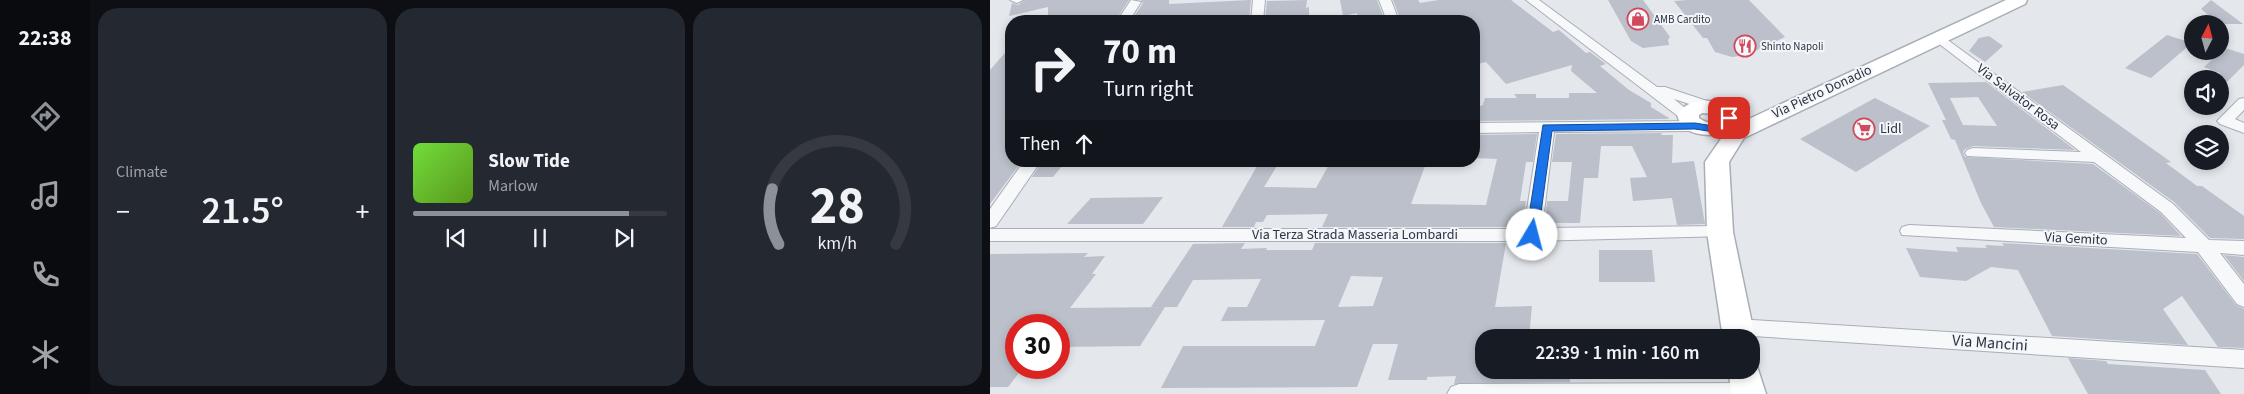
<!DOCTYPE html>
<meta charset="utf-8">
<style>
body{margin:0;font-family:"Source Sans 3",sans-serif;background:#242831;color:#f1f3f6;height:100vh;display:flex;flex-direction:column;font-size:19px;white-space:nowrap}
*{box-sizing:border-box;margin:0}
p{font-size:16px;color:#9ea1a6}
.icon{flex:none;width:28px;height:28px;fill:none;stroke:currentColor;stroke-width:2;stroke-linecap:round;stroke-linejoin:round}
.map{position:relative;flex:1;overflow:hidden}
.sheet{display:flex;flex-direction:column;gap:8px;padding:8px;background:#0d0f14;width:900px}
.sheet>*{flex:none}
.top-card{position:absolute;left:15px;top:15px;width:475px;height:152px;border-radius:20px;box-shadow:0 2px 8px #0003;background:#171b24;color:#f1f3f6;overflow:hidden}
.needle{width:32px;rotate:6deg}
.buttons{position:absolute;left:1194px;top:15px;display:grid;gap:10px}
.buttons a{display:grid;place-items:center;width:45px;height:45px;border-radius:50%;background:#171b24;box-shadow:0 2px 8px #0003;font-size:25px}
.speed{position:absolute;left:15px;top:314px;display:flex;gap:10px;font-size:25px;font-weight:700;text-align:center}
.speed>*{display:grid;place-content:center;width:65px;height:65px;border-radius:50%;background:#171b24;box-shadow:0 2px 8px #0003;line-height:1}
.speed .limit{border:8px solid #d22;background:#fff;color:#111}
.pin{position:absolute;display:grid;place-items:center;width:42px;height:42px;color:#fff;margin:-21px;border-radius:10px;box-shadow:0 2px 8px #0006}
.me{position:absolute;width:55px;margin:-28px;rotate:8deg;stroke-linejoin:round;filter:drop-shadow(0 0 4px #0008)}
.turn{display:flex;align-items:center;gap:18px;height:105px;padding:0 15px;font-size:22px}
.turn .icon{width:65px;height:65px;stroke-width:2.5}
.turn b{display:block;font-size:35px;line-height:42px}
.then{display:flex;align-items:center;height:48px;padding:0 15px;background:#0003;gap:10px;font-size:19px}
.big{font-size:38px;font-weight:600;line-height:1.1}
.sheet .tile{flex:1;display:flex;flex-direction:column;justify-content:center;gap:8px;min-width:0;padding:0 18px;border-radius:20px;background:#242831}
.sheet .dial{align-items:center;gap:0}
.dial svg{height:130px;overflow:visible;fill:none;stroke:#363941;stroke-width:7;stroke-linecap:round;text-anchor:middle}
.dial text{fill:#f1f3f6;stroke:none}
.song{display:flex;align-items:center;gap:15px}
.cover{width:60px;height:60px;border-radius:8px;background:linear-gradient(135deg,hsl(100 70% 55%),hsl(90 70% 35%))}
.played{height:5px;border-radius:2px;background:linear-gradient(90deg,#8c9099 85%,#363941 85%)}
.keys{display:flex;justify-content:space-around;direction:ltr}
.heat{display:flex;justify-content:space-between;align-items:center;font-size:28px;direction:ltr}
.sheet .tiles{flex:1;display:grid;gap:8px;grid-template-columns:repeat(3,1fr)}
.trip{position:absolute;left:485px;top:329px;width:285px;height:50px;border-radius:20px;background:#171b24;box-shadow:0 2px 8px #0003;font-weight:600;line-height:50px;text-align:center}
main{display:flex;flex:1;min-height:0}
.dock{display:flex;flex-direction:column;width:90px;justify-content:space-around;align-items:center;background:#090b0e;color:#9ea1a6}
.dock .icon{width:35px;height:35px}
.dock .current{color:#8c9099}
.dock b{font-size:22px;color:#f1f3f6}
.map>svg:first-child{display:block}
</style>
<main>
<nav class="dock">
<b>22:38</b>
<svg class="icon current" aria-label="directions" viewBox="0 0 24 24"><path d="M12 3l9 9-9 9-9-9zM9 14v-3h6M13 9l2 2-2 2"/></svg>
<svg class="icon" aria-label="music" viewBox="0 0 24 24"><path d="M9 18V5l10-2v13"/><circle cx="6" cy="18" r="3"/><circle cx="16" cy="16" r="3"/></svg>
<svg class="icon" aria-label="phone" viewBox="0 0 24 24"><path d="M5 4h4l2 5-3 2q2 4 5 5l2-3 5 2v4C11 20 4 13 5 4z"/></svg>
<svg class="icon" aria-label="climate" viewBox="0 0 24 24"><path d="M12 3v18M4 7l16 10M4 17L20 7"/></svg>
</nav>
<section class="sheet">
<div class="tiles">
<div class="tile"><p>Climate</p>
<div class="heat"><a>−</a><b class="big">21.5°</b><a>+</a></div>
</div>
<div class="tile">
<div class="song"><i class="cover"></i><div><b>Slow Tide</b><p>Marlow</p></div></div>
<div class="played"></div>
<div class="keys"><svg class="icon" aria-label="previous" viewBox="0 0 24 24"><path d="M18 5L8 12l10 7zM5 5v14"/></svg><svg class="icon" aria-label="pause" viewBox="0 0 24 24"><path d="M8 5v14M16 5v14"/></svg><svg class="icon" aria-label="next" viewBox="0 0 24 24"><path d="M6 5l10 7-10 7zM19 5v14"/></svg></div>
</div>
<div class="tile dial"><svg viewBox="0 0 100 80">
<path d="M14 69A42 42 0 1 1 86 69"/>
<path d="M14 69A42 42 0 0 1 10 35" stroke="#8c9099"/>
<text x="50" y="56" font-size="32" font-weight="700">28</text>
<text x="50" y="72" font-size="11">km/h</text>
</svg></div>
</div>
</section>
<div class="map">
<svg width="1254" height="394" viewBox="0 0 1254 394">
<rect width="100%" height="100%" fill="#e4e7ec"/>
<g fill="#bbc0ca" fill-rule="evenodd">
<polygon points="35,0 139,0 125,21 58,21 58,7 19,16 22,3 28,5"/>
<polygon points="151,0 179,0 179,4 261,0 259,21 141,21 153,3"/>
<polygon points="317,0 316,8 319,7 319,21 275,21 277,1"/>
<polygon points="350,0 387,0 395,21 369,21 367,13 353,16"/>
<polygon points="403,0 428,0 430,3 449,0 521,0 563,32 569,30 596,53 600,52 616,64 610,66 639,90 661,103 661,107 679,118 678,119 484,121 484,108 493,105 495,98 527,98 524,94 546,94 546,98 579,98 579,93 607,93 581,71 582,65 516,84 496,62 484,65 484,21 411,21"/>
<polygon points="618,0 653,0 680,37 678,40 679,45 653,48 641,41"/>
<polygon points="697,0 759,0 795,37 757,55 742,57 725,52 717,38 713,38 684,1"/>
<polygon points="1221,0 1253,24 1229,24 1211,9"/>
<polygon points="1177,35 1202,43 1161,78 1135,68"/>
<polygon points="999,36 1013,46 995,62 979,51 989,38"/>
<polygon points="21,46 21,161 32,161 0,204 0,70"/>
<polygon points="1235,48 1254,54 1254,65 1230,89 1230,73 1214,67"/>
<path d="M996,82L1085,150L983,146L975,149L973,152L975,157L1103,164L1170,213L1191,236L1004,227L991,203L965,140L961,139L952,120H956L938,83ZM988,97L1007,126L973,125L960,98Z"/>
<polygon points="1073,85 1181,162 1176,163 1207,186 1212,186 1254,216 1254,239 1220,238 1184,202 1032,92"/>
<polygon points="885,98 940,126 866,172 810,139"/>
<polygon points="672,133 671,135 683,135 682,163 704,161 715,224 687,225 682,198 643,201 640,178 657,177 642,146 611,146 608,178 594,178 590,223 555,223 557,201 578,201 582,162 562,162 566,134"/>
<polygon points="547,134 543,162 536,162 530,201 536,201 533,222 526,222 525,227 332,227 338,214 277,215 273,222 266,222 264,227 232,227 270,161 290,161 274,187 326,188 341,161 396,161 394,166 435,166 421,204 496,205 507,159 484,158 484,135"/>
<polygon points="53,161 76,161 63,177 42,177"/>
<polygon points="173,197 153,224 77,224 101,198"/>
<path d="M255,243L251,249L277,248L276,250H322L325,243H516L505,307L542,306L539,338H494V370H580V382L464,384L466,376L437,377V380H398L408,344H383L367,387L171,388L193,346H325L335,320L231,321L238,307H257L271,279L203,280L187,307H161L203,244ZM361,276L393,277L383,306L348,307Z"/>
<polygon points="1012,243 1207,254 1246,305 1254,309 1254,348 1228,347 1192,296 1173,309 1198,345 1062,336 1028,270 1001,267 976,281 930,277 916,248 968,252 966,247 997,248 995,245 1014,246"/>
<polygon points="609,250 662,250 665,282 609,282"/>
<polygon points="98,253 94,257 115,256 102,274 106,274 80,308 175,307 150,346 69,347 69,321 66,325 26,325 26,368 33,368 18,387 0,387 0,254"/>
<polygon points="1234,255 1254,257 1254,281"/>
<polygon points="1078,358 1116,361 1118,364 1215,370 1231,394 1098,394"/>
</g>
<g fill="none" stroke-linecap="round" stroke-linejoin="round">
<g stroke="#a9aeb7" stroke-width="2">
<g id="minor">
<polygon points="20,0 33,0 27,3"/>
<polygon points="141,0 151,2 139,21 127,21"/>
<polygon points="263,0 275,0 273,21 261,21"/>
<polygon points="389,0 401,0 409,21 397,21"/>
<polygon points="536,0 549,0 667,87 675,87 723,103 725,106 718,110 684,99 706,117 698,121 710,123 713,126 705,131 564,132 552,228 730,226 737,228 739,232 737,236 542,241 0,241 0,229 534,229 549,132 484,133 484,123 698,121 693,120"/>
<polygon points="948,33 1183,204 1219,240 1254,241 1254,255 1230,253 1254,284 1254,307 1247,304 1208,252 912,235 910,231 912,227 919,225 1196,238 1171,212 1104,162 977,156 975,153 977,150 983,148 1091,152 944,40 942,37"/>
<polygon points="1254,98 1254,110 1245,119 1254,123 1254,133 1230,124 1227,121 1249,99"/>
<polygon points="34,161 51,161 6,226 0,228 0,209"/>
<polygon points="747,319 1254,350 1254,368 747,335 739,333 736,327 739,321"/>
<polygon points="758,383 766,386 769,394 457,394 461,387 469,384"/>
</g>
</g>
<g stroke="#a9aeb7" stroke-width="3">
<g id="secondary">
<path d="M1016,0H1037L1035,4L754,138L739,162L743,232L765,338L761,344V338H733L717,232L715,162L735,133C718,137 691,136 687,114C701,95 728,99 746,110L750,121L748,124ZM712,113L723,114L728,119C721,124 716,123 709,118V115Z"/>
<polygon points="761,359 765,360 776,394 742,394 738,370 761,370"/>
</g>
</g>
<use href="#minor" fill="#f7f8fa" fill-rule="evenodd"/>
<use href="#secondary" fill="#fff" fill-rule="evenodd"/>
</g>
<polygon fill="#1a73e8" stroke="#114b97" points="739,115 744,118 738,128 724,132 705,129 562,131 548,235 542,239 536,235 553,125 705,123 723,126 731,124 735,116"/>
<defs>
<g id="shop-ring" transform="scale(1.125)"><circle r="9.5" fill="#f4f6f9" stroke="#d1495b" stroke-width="1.5"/><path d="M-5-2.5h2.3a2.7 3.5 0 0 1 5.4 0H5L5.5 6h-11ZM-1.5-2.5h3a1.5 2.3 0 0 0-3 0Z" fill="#d1495b"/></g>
<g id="restaurant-ring" transform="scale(1.125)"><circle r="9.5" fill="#f4f6f9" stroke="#d1495b" stroke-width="1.5"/><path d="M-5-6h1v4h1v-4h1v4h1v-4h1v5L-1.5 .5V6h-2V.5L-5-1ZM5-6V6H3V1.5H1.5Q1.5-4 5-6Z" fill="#d1495b"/></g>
<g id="supermarket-ring" transform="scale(1.125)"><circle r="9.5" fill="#f4f6f9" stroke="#d1495b" stroke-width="1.5"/><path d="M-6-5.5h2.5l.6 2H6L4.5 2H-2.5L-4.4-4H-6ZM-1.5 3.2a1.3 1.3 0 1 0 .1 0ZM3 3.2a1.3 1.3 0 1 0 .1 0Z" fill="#d1495b"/></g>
</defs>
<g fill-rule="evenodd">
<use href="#shop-ring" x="648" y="19"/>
<use href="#restaurant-ring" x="755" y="46"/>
<use href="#supermarket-ring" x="874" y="129"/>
</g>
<g text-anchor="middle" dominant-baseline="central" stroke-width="4" stroke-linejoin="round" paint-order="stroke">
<g font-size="11" fill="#2b3445" stroke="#f4f6f9" text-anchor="start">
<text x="664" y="19">AMB Cardito</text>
<text x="771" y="46">Shinto Napoli</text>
</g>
<g font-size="14" fill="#2b3445" stroke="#f4f6f9">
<text transform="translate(832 92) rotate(-25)">Via Pietro Donadio</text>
<text transform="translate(1028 97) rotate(37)">Via Salvator Rosa</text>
<text x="365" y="235">Via Terza Strada Masseria Lombardi</text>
<text transform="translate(1086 239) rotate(3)">Via Gemito</text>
</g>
<g font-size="14" fill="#2b3445" stroke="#f4f6f9" text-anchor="start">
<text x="890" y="129">Lidl</text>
</g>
<g font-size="16" fill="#2b3445" stroke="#f4f6f9">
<text transform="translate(1000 343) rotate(4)">Via Mancini</text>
</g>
</g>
</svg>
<div class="buttons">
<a><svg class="needle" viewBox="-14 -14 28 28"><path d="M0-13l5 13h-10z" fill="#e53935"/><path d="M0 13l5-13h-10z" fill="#9ea1a6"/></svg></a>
<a><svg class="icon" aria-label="sound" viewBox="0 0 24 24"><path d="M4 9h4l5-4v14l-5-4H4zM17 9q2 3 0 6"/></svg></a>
<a><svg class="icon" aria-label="layers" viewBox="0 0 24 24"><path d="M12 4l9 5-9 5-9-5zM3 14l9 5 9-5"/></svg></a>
</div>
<div class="speed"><div class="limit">30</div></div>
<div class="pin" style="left:739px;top:118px;background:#d93025"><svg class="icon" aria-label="arrive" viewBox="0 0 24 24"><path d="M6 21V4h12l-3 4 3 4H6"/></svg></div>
<svg class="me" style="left:542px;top:235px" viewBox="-20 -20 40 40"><circle r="19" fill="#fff"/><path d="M0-13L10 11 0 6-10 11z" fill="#1a73e8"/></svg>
<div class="trip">22:39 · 1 min · 160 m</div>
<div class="top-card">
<div class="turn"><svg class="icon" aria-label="right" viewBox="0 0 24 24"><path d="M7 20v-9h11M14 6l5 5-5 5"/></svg><div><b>70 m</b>Turn right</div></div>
<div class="then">Then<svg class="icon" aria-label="ahead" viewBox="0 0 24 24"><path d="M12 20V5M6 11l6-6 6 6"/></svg></div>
</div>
</div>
</main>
